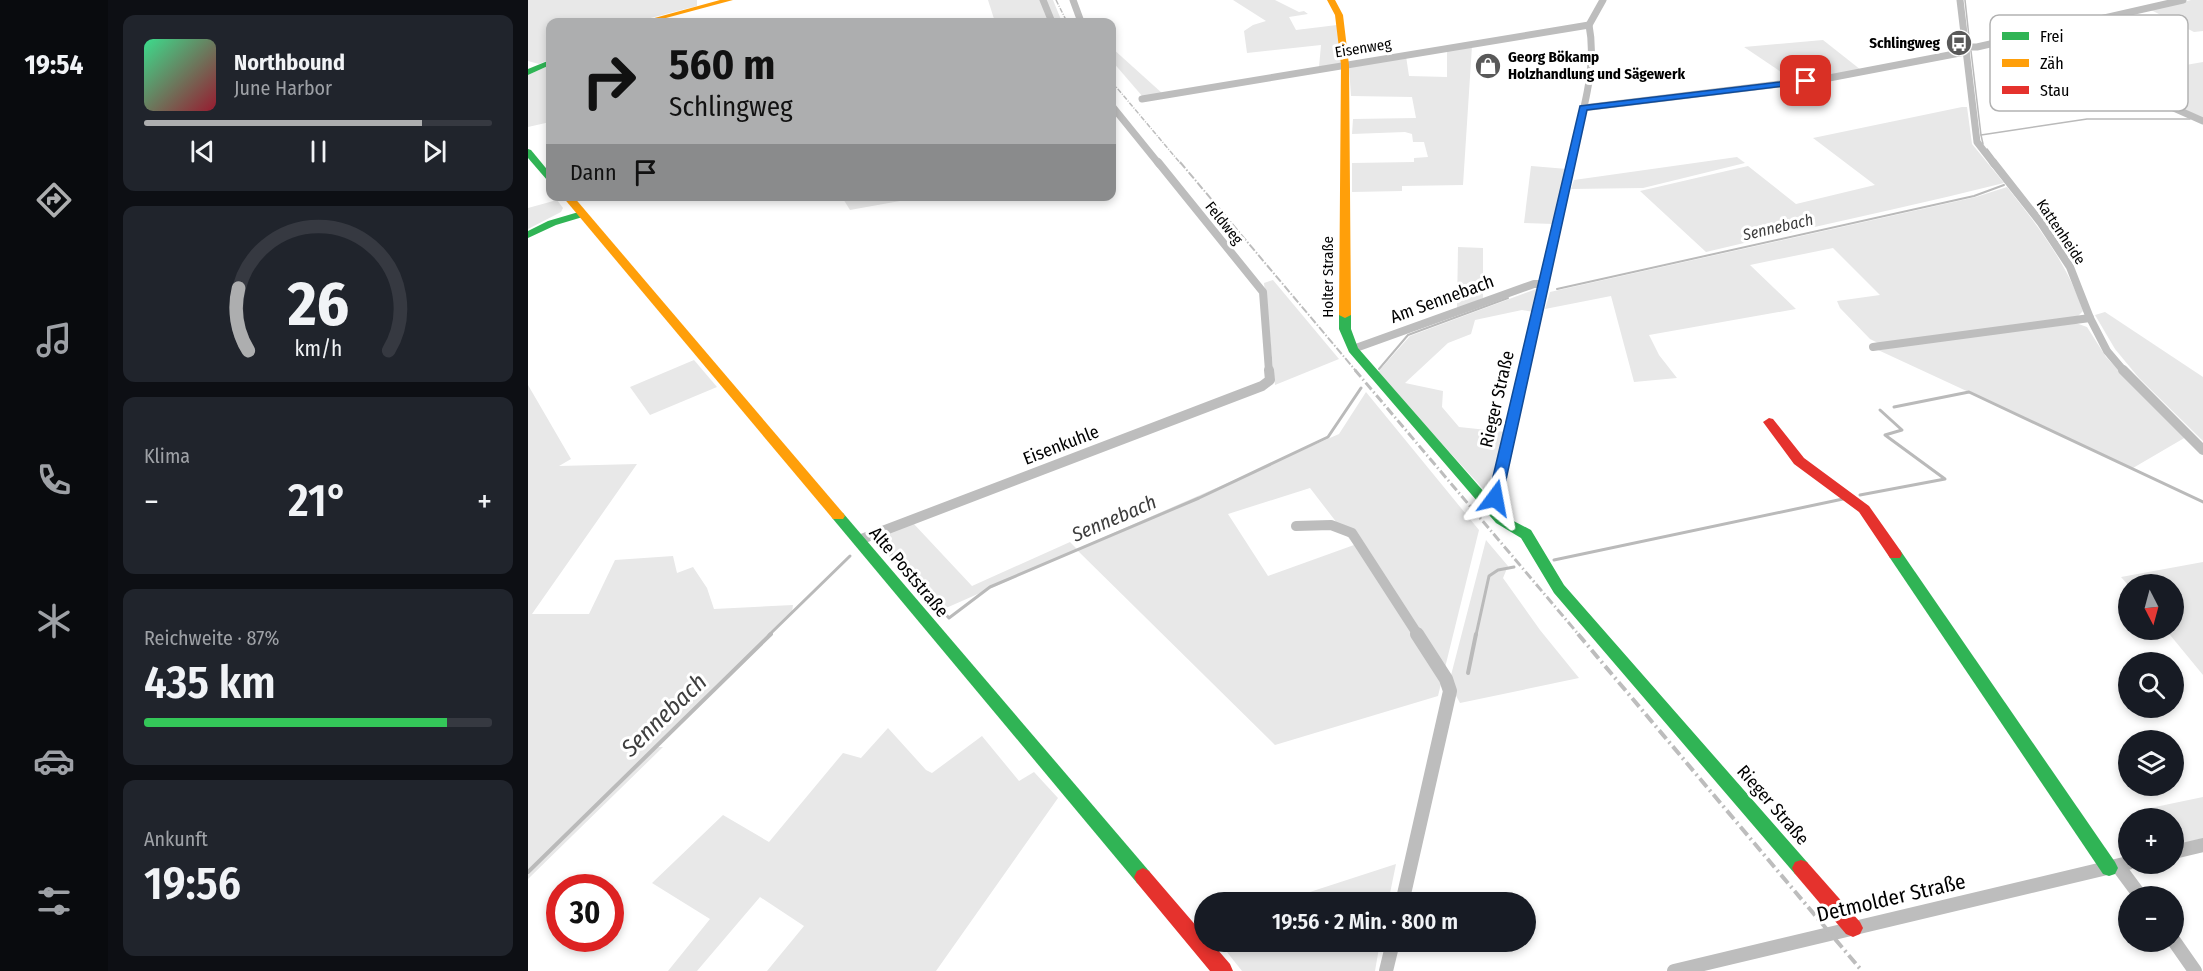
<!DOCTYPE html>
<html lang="de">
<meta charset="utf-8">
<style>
body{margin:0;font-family:"Fira Sans Condensed",sans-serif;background:#20242c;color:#f1f3f6;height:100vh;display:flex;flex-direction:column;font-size:22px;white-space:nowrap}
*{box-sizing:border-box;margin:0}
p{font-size:20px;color:#9ea1a6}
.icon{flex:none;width:33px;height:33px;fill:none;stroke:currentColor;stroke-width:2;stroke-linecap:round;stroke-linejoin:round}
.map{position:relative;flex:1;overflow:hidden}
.details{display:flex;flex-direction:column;gap:15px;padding:15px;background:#0d0f14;width:420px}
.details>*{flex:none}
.banner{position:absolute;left:18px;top:18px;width:570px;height:183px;border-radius:12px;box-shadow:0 3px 9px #0003;background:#adaeaf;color:#111;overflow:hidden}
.needle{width:39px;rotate:174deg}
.tools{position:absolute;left:1590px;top:574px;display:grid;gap:12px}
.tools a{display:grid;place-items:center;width:66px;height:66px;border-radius:50%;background:#171b24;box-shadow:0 3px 9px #0003;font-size:30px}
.speed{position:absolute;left:18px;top:874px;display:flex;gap:12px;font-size:30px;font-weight:700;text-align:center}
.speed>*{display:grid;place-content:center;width:78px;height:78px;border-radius:50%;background:#171b24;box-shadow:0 3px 9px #0003;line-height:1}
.speed .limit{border:9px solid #d22;background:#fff;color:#111}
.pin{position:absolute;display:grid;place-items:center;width:51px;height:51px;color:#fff;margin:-26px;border-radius:12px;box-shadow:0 3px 9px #0006}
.me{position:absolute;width:66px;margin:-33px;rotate:13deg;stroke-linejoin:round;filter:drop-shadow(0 0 4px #0008)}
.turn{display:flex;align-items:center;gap:21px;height:126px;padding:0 24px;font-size:27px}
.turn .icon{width:78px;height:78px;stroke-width:2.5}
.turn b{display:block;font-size:42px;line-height:51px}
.then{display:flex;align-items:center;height:57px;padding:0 24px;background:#0003;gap:12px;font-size:22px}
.big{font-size:45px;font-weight:600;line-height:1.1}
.details .card{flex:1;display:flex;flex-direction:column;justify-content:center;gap:9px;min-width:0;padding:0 21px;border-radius:12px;background:#20242c}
.details .dial{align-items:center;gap:0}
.dial svg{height:156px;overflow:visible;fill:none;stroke:#363941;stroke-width:7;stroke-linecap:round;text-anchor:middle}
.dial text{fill:#f1f3f6;stroke:none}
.song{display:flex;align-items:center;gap:18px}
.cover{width:72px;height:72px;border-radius:9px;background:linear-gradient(135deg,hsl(150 70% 55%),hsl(350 70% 35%))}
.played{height:6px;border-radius:3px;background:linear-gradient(90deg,#adaeaf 80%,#363941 80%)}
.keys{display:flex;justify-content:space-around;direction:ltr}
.heat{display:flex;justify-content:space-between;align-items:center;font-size:33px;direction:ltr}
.charge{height:9px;border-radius:4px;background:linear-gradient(90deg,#34c759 87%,#363941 0)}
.trip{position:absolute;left:666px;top:892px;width:342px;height:60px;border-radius:30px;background:#171b24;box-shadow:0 3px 9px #0003;font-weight:600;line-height:60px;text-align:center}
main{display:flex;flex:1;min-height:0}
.menu{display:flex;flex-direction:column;width:108px;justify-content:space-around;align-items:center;background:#090b0e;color:#9ea1a6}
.menu .icon{width:42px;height:42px}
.menu .current{color:#adaeaf}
.menu b{font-size:27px;color:#f1f3f6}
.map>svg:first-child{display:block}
</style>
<main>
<nav class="menu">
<b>19:54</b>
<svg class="icon current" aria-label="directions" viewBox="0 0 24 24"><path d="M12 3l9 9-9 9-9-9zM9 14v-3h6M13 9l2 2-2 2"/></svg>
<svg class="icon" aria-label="music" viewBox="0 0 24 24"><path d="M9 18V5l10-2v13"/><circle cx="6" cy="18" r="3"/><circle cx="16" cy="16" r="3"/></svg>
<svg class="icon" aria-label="phone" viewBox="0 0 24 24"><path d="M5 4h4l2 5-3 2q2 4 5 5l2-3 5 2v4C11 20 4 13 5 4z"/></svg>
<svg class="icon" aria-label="climate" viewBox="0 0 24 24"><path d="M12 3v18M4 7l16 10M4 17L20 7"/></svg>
<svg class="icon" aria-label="car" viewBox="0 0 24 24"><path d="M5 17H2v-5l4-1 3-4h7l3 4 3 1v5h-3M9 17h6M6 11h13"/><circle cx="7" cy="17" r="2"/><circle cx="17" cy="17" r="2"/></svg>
<svg class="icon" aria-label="filters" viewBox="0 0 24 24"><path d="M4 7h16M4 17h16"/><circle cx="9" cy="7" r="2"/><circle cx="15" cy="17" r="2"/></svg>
</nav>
<section class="details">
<div class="card">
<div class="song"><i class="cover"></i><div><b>Northbound</b><p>June Harbor</p></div></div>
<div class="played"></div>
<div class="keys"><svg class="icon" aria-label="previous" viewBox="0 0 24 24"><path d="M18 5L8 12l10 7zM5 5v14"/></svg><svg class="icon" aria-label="pause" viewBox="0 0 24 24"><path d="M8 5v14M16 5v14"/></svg><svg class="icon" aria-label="next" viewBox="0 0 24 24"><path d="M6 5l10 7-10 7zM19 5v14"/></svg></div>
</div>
<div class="card dial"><svg viewBox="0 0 100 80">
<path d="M14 69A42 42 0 1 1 86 69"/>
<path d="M14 69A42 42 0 0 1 9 37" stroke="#adaeaf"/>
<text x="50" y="56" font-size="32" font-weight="700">26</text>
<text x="50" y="72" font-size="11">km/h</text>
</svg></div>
<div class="card"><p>Klima</p>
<div class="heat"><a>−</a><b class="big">21°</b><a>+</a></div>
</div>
<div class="card"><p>Reichweite · 87%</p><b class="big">435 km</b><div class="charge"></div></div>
<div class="card"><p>Ankunft</p><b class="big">19:56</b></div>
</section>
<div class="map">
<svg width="1675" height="971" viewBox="0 0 1675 971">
<rect width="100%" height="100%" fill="#fff"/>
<g fill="#e8e8e8" fill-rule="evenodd">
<polygon points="0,0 169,0 169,6 107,22 22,22 22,59 11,64 0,61"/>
<polygon points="460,0 525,0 534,22 467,22"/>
<polygon points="705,0 747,0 771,12 776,11 780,14 761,17 768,30 809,25 813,64 791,67 793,45 719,53 716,31 725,25 738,21"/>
<polygon points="1663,0 1675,0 1675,31 1666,32 1623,10"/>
<polygon points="1295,40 1333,70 1265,80 1216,47"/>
<polygon points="944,46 935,185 874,186 874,191 824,192 824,163 886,162 886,158 900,157 896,142 885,142 884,134 877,132 824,134 825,119 888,118 884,97 823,96 821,67 878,56 881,76 919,77 919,50"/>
<polygon points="584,48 635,94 615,97 584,61"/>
<polygon points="1675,62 1675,119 1583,78"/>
<polygon points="22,65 22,80 18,81 22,95 22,122 0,127 0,75"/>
<path d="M1434,107H1439L1444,144L1476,183C1377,208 1277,228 1178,252L1112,191L1220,166L1268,204L1347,185L1285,138Z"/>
<polygon points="1209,157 1217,163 1115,188 1043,189 1046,180"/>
<polygon points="1003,166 1039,169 1026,224 996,223"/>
<path d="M1479,187C1510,226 1539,263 1555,311L1548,318L1350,343L1342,339L1312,308L1309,301L1352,295L1305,248L1222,265L1268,309L1121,335L1131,355L1149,378L1106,382L1083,296L1017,309L1022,292L1448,197Z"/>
<polygon points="314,197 394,197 322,210"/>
<polygon points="29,200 35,208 33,212 0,229 0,208"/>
<polygon points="930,247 955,248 955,298 929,309"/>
<polygon points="745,280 811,359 747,385 736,283"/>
<polygon points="1011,288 1005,312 994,310 947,320 943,334 920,343 877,383 915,391 914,407 931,427 978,432 963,493 959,493 849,373 882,336"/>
<polygon points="1577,312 1675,377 1675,441 1611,378 1587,349 1567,315"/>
<polygon points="1545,322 1559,327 1578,357 1658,437 1605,468 1350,350"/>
<polygon points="166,360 189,387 122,415 102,387"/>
<polygon points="0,385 43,459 31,466 109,464 4,614 61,614 87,560 145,556 149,573 165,567 179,588 186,609 265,605 264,612 127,747 135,747 0,879"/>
<path d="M838,392L951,530L910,696L747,745L549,550L409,612L346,539L385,523L444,586L542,542L549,549L811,434ZM782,488L826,545L740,576L700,514Z"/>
<polygon points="958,540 980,566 975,578 1012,630 1051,678 932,703 921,683"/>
<polygon points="1675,562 1675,675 1638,630 1646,630 1646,585 1600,585 1593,577"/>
<polygon points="360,728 398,770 404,773 454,736 491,781 506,772 530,798 408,971 239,971 276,926 232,897 169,971 140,971 182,919 124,883 195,815 241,842 315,753 333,758"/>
<polygon points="1675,797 1675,838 1646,846 1646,819 1614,819 1608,811"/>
<polygon points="868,864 860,903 748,903"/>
<polygon points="691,942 852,942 847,971 714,971"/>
</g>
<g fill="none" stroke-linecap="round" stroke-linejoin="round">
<g stroke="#bababa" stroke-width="1.5">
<polyline points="1437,0 1442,46"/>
<polyline points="1443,51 1453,135"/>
<polyline points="1455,144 1453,135 1559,119 1662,119"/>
<polyline points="1459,149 1468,161"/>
</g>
<g stroke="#bababa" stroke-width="2">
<polyline points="1029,289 1446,196 1476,185"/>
<polyline points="851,369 880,335 980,298"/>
</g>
<g stroke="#bababa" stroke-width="3">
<polyline points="1366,407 1441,392 1675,502"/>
<polyline points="1332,495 1417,479 1357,435 1374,430 1352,410"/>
<polyline points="357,547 421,618 462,587 671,498 800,437 833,388"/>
<polyline points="1026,560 1315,499"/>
<polyline points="241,635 322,556"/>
<polyline points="948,635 961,576 970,570 986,567"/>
</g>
<g stroke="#bababa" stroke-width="4">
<polyline points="940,673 948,634"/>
<polyline points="0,872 243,634"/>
</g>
<g stroke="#bdbdbd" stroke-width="7">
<polyline points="515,0 524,22"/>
<polyline points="545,0 552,19"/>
<polyline points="1432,0 1449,142 1466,164"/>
<polyline points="1488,38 1675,121"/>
<polyline points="1437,47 1449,47 1655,0"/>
<polyline points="614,99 1061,25"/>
<polyline points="584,106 631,164"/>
<polyline points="1055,108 1301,78 1437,52"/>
<path d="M1042,164C1052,120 1070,70 1061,25L1075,0"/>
</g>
<g stroke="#bdbdbd" stroke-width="8">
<polyline points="630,162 735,292 741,371"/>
<polyline points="1465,162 1513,223 1542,267 1562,318 1579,351 1596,371"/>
<polyline points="1345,347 1562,318"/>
<polyline points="825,349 1006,284 1015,284"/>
<polyline points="996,371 1043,162"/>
</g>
<g stroke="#bdbdbd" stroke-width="10">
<polyline points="1595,370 1675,450"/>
<polyline points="961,504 967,498 996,370"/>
<polyline points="768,526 803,525 824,533 890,635"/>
<polyline points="331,540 734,386 742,380 741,370"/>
</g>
<g stroke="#bdbdbd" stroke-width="14">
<polyline points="1646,852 1675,845"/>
<polyline points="1590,866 1613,897"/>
<polyline points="874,903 922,691 918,679 889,634"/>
<polyline points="1646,941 1667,971"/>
<polyline points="858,971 865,942"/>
<polyline points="1146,971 1600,863"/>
</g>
<g fill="#30b455" fill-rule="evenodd">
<polygon points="22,60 22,65 0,75 0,69"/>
<polygon points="0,149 3,150 22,173 22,181 19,180 0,158"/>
<polygon points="54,211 59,214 58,216 28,225 0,238 0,231 20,221"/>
<polygon points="817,312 823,315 823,329 830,348 978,517 1003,530 1036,585 1279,862 1282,868 1279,874 1273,876 1267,874 1026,593 993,538 968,523 821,352 811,329 811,315"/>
<polygon points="310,511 315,513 621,871 624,877 621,883 615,886 609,883 305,519 303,516"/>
<polygon points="1367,549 1372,550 1587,862 1590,868 1587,874 1581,876 1575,874 1362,558 1360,554 1362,550"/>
</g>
<g fill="#ff9f0a" fill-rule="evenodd">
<polygon points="192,0 205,0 123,22 112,22"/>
<polygon points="799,0 807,0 815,15 821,65 823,315 817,318 811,315 813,65 807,15"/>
<polygon points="34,196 45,196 315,513 317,516 315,519 305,519"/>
</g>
<g fill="#e5322d" fill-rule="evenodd">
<polygon points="1241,418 1245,419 1276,458 1341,506 1372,550 1374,554 1372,558 1362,558 1331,512 1266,464 1235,422"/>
<polygon points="1273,860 1279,862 1332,922 1335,928 1332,934 1325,937 1318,934 1267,874 1264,868 1267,862"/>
<polygon points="615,868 621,871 676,935 676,942 683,942 702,964 705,971 682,971 609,883 606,877 609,871"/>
</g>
<g stroke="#bdbdbd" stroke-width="1.5" stroke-dasharray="5 1.5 1 1.5" stroke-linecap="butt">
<polyline points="528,0 539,22"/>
<polyline points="584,82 653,164"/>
</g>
<polyline stroke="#bdbdbd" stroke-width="2" stroke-dasharray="8 2 1.5 2" stroke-linecap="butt" points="652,162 828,371"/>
<polyline stroke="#bdbdbd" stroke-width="3" stroke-dasharray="9 3 1.5 3" stroke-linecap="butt" points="827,370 1051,635"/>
<polyline stroke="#bdbdbd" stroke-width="4" stroke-dasharray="11 4 2 4" stroke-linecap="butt" points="1050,634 1334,971"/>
</g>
<polygon fill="#1a73e8" stroke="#114b97" stroke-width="1.5" points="1278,79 1282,81 1281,83 1059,110 974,498 972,502 962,502 960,498 1052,106"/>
<defs>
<g id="bus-disc" transform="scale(1.35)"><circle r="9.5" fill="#595959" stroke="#fff"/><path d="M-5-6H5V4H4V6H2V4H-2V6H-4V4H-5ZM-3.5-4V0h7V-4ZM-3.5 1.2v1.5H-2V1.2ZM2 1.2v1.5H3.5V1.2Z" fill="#fff"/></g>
<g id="shop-disc" transform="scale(1.35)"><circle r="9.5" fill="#595959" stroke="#fff"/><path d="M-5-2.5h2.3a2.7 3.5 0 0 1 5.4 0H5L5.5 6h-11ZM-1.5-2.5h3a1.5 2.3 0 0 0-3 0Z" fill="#fff"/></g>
</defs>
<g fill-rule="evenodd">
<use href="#bus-disc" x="1431" y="43"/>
<use href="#shop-disc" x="960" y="66"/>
</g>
<g text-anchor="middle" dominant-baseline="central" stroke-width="6" stroke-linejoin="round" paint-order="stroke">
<g font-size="15" font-weight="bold" fill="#000" stroke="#fff" text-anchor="end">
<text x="1412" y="43">Schlingweg</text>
<text x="980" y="57" text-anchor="start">Georg Bökamp<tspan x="980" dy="17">Holzhandlung und Sägewerk</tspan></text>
</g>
<g font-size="15" fill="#000" stroke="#fff">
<text transform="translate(835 48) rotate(-9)">Eisenweg</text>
<text transform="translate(696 223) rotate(51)">Feldweg</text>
<text transform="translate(1533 232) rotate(56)">Kattenheide</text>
<text transform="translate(800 277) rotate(-90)">Holter Straße</text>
</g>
<g font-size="16" font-style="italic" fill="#3e3e3e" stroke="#fff">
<text transform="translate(1250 227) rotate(-13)">Sennebach</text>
</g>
<g font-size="18" fill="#000" stroke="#fff">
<text transform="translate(914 299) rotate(-20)">Am Sennebach</text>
<text transform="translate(969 399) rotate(-77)">Rieger Straße</text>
<text transform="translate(533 445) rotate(-21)">Eisenkuhle</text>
<text transform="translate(381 572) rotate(50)">Alte Poststraße</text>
<text transform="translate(1245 805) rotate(49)">Rieger Straße</text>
</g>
<g font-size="20" font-style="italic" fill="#3e3e3e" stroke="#fff">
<text transform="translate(586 518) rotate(-23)">Sennebach</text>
</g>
<g font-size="21" fill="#000" stroke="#fff">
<text transform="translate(1363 898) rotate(-13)">Detmolder Straße</text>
</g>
<g font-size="24" font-style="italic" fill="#3e3e3e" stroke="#fff">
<text transform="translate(136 715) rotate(-44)">Sennebach</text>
</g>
</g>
<rect x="1462" y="15" width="198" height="96" rx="9" fill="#fff" stroke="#b2b2b2" stroke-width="1.5"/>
<rect x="1474" y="32" width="27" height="8" fill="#30b455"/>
<rect x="1474" y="59" width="27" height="8" fill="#ff9f0a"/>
<rect x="1474" y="86" width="27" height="8" fill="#e5322d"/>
<g font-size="16" fill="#000">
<text x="1512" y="42">Frei</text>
<text x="1512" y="69">Zäh</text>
<text x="1512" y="96">Stau</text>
</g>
</svg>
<div class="tools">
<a><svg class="needle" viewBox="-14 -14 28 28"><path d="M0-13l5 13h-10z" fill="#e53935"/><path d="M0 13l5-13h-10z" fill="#9ea1a6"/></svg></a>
<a><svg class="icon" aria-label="search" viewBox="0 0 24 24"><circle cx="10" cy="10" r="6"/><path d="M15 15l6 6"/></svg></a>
<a><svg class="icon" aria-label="layers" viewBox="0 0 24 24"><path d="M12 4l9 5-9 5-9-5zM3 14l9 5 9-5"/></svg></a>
<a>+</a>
<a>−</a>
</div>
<div class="speed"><div class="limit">30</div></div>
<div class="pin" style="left:1278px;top:81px;background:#d93025"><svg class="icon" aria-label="arrive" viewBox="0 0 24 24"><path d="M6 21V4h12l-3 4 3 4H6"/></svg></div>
<svg class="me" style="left:967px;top:498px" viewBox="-20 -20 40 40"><path d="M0-17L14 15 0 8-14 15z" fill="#1a73e8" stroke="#fff" stroke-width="4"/></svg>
<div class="trip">19:56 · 2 Min. · 800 m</div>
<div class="banner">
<div class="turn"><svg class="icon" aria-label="right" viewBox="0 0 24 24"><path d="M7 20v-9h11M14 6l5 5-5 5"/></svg><div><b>560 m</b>Schlingweg</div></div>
<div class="then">Dann<svg class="icon" aria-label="arrive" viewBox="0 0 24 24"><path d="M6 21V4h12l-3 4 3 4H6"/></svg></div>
</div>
</div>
</main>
